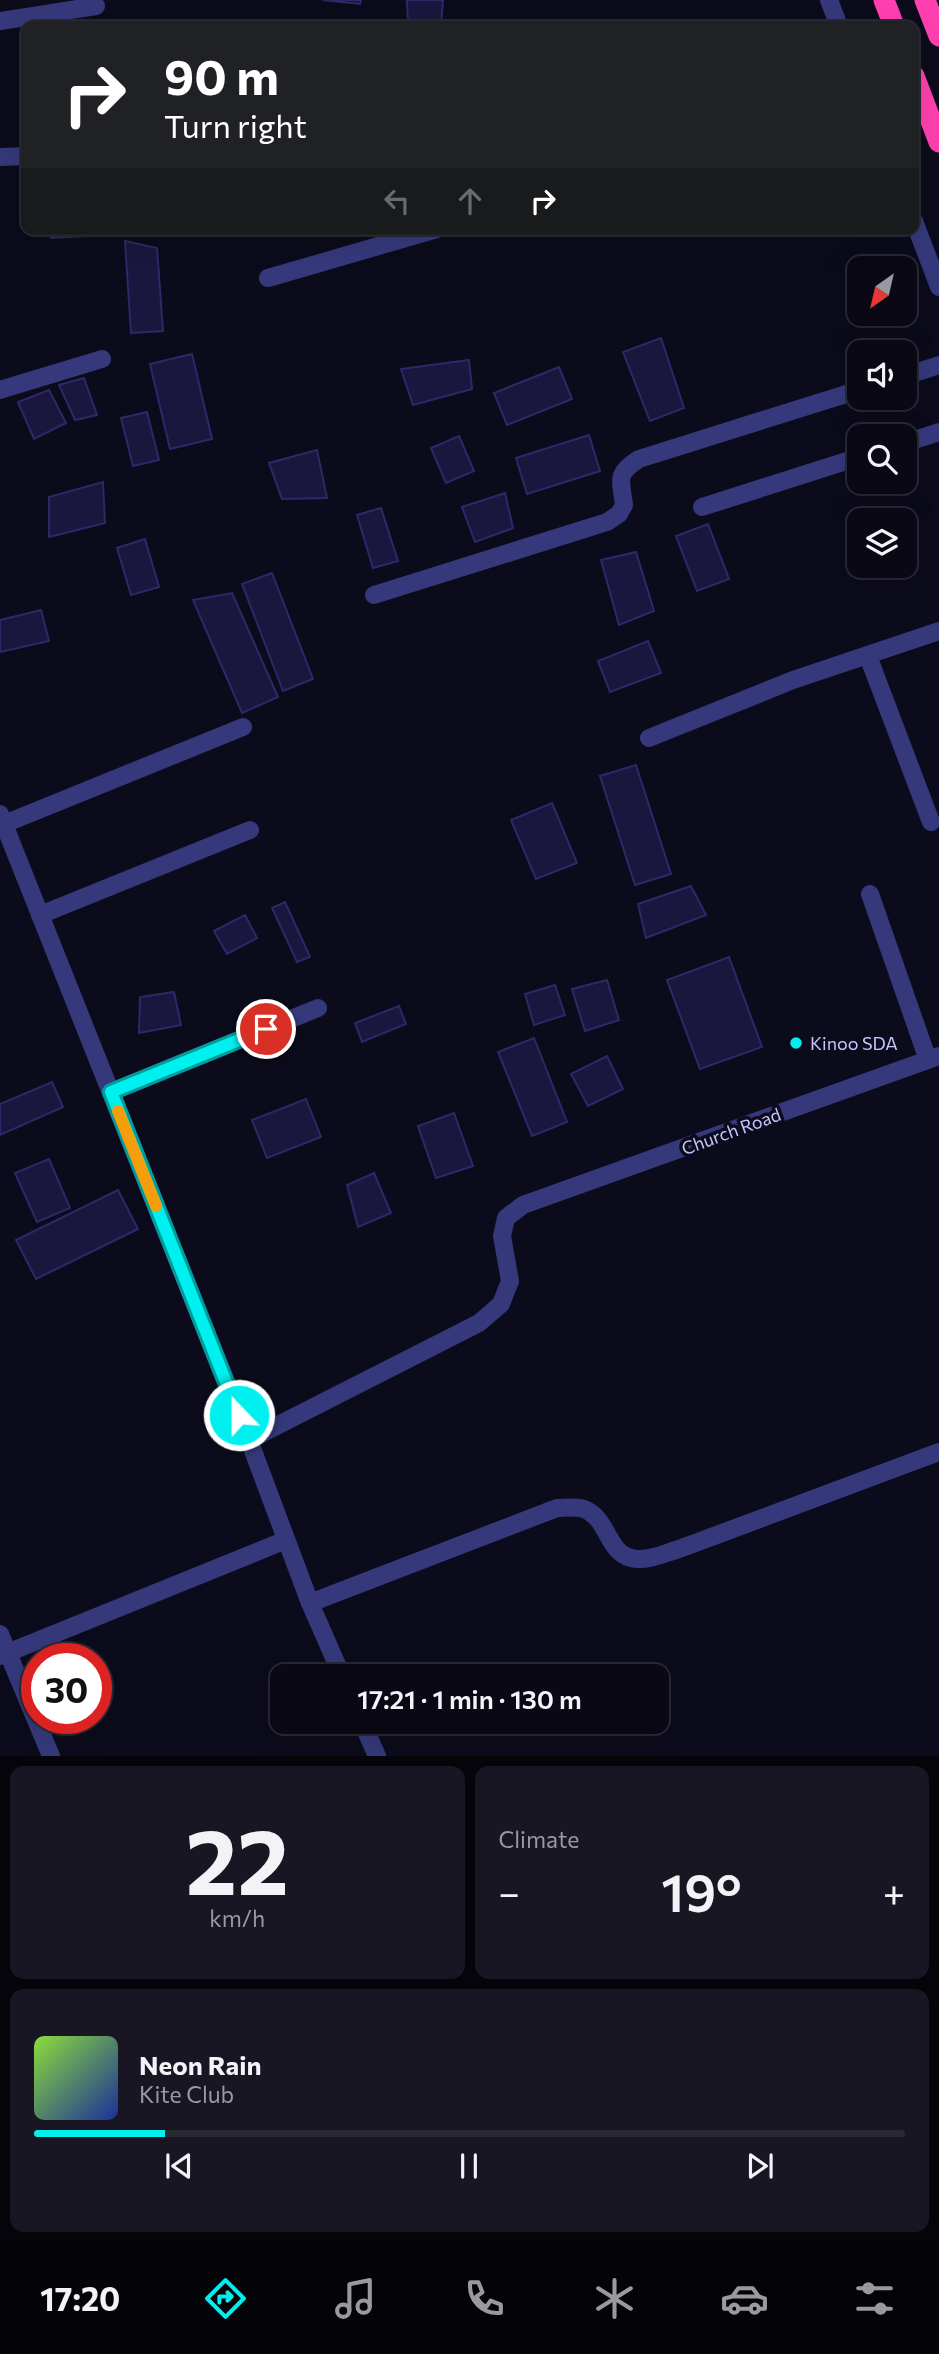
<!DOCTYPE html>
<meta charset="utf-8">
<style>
body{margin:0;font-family:Commissioner,sans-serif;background:#171622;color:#f1f3f6;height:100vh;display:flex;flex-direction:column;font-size:26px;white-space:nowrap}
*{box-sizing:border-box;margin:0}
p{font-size:23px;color:#999aa0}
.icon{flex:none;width:38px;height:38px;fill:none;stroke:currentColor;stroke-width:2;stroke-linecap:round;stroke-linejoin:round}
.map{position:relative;height:1756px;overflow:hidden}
.side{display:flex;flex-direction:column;gap:10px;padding:10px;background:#05040b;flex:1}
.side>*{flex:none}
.hud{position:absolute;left:21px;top:21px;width:898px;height:214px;border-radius:14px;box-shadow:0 7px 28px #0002,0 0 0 2px #292934;background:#202124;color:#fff;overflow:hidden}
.needle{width:46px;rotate:214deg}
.buttons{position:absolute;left:847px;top:256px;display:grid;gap:14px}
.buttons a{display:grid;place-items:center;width:70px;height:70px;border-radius:14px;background:#090814;box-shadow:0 7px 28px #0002,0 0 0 2px #292934;font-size:35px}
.speed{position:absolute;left:21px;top:1643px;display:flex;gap:14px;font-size:35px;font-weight:700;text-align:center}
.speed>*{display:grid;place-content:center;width:91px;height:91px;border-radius:50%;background:#090814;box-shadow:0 7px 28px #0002,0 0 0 2px #292934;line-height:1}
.speed .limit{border:10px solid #d22;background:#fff;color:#111}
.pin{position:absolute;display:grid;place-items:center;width:60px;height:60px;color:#fff;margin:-30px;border:4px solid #fff;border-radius:50%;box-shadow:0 2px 7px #0007}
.me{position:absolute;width:77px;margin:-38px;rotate:338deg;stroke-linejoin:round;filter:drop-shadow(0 0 5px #0008)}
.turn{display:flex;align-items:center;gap:24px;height:147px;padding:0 28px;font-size:32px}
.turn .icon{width:91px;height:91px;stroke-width:2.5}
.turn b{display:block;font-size:49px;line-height:60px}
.lanes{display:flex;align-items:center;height:66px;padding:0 28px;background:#0003;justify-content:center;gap:35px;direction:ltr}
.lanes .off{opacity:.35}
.big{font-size:52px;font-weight:600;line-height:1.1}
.side .card{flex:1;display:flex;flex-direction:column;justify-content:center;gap:10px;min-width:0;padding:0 24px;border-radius:14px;background:#171622}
.side .dial{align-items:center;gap:0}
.dial b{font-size:91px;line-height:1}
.song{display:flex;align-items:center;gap:21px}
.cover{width:84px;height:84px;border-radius:10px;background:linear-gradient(135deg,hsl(90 70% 55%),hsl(230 70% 35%))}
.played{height:7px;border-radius:4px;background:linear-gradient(90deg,#00f0ef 15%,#292934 15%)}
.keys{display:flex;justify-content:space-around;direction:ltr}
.heat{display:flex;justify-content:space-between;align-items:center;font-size:38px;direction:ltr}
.side .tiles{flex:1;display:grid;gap:10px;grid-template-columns:1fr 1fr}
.card:last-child{grid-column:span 2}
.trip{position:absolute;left:270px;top:1664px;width:399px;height:70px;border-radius:14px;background:#090814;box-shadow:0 7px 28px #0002,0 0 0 2px #292934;font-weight:600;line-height:70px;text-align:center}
.menu{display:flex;height:112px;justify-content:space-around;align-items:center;background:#040308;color:#999aa0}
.menu .icon{width:49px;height:49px}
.menu .current{color:#00f0ef}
.menu b{font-size:32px;color:#f1f3f6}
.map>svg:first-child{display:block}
</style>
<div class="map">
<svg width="939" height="1756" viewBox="0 0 939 1756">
<rect width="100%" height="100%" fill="#0c0b1b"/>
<g fill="#1a163d" stroke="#2e2869" stroke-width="2">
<polygon points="323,0 361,0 360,4"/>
<polygon points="407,0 443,0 441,26 408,26"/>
<polygon points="632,20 634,26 608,26"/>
<polygon points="53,229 89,229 88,236 51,238"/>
<rect x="129" y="229" width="31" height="2"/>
<polygon points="125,241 157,248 163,331 131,333"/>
<polygon points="661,338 684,408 650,421 623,352"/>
<polygon points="192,354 212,439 170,449 150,364"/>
<polygon points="469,360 472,389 413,405 401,369"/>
<polygon points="559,367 572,399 507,425 494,393"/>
<polygon points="84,378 97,415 75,420 59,385"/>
<polygon points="49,390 66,423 34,439 18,402"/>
<polygon points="147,412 159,460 133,466 121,418"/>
<polygon points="589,435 600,471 527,494 516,458"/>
<polygon points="459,436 474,471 446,483 431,448"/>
<polygon points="317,450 327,498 282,499 269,463"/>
<polygon points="103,482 105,523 49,537 49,497"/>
<polygon points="505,493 513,528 475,542 462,507"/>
<polygon points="381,508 398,561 373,568 357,515"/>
<polygon points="708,524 729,579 697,591 676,536"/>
<polygon points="145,539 159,587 131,595 117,548"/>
<polygon points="636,552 654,611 619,625 601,560"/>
<polygon points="272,573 313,679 283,691 242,584"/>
<polygon points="232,593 278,697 242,713 193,600"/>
<polygon points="41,610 49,641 0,652 0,620"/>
<polygon points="648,641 661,673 610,692 598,661"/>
<polygon points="636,765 671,874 635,885 600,776"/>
<polygon points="552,803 577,863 536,879 511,820"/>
<polygon points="691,886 706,915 646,938 638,904"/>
<polygon points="285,902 310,957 297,962 272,908"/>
<polygon points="245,915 257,938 227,954 214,931"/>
<polygon points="729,957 762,1047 700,1069 667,980"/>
<polygon points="607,980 619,1020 585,1031 572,989"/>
<polygon points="555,985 565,1015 534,1025 525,994"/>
<polygon points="174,992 181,1025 139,1033 140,997"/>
<polygon points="399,1006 406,1024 362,1042 355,1023"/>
<polygon points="534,1038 567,1122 532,1136 498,1052"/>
<polygon points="607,1056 623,1089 588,1106 571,1074"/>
<polygon points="52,1082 63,1107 0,1135 0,1104"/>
<polygon points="306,1099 321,1137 267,1158 252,1120"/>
<polygon points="454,1113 473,1166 436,1178 418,1126"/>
<polygon points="49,1159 70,1208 37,1222 15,1173"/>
<polygon points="374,1173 391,1213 358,1227 347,1185"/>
<polygon points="118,1190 138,1229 36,1279 16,1240"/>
</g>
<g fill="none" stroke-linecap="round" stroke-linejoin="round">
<g stroke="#35397b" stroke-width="18">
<polyline points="829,0 839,26"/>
<polyline points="0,21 96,6"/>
<polyline points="0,157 26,156"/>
<polyline points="914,221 939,287"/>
<polyline points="268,278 437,229"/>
<polyline points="905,376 939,365"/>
<polyline points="0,390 102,359"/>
<polyline points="905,443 939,432"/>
<polyline points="702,507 859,457"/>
<path d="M374,595L607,522L619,514L624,505C621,480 615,474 639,459L859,390"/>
<polyline points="868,656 931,822"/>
<polyline points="649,738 793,680 939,631"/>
<polyline points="0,814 249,1440 310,1603 342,1676"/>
<polyline points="4,824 243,727"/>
<polyline points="870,894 928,1060"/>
<polyline points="40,915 250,830"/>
<polyline points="111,1092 318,1008"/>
<polyline points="249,1440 479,1323 501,1304 510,1281 502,1236 506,1218 523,1205 939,1056"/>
<path d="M310,1603L557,1508C565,1508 576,1506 584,1509C609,1519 606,1551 631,1558C646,1562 665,1553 679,1549L939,1452"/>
<polyline points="0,1634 51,1756"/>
<polyline points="0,1656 286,1540"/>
<polyline points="362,1722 377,1756"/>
</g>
<g stroke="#ff40b0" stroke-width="21">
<polyline points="884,0 894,26"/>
<polyline points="925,0 939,36"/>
<polyline points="914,76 939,142"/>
</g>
</g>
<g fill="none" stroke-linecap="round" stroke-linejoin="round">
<g stroke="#009c9b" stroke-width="18">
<polyline id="route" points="239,1415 111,1092 266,1029"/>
</g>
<use href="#route" stroke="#00f0ef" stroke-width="12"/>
<polyline stroke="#f59e0b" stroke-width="12" points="118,1111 156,1206"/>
</g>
<circle fill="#00f0ef" stroke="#0c0b1b" stroke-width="2.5" cx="796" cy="1043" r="7"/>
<g text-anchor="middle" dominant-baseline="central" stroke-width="7" stroke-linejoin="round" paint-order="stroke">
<g font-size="18" fill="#c6c5ff" stroke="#0c0b1b" text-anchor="start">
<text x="810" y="1043">Kinoo SDA</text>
</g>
<g font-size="18" fill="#c6c5ff" stroke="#0c0b1b">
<text transform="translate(731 1131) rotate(-20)">Church Road</text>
</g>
</g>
</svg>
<div class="buttons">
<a><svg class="needle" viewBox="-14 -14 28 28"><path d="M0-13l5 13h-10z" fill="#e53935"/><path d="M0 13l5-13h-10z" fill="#999aa0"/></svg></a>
<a><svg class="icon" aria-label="sound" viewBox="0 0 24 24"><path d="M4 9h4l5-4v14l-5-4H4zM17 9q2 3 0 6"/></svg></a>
<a><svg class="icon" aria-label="search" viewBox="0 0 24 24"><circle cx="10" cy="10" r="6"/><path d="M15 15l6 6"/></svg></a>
<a><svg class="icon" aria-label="layers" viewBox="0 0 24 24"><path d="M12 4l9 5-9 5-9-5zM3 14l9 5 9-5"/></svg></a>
</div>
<div class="speed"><div class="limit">30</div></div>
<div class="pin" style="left:266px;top:1029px;background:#d93025"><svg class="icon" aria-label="arrive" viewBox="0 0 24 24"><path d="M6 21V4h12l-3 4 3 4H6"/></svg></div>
<svg class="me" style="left:239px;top:1415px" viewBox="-20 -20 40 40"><circle r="17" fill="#00f0ef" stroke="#fff" stroke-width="3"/><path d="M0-11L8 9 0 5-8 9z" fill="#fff"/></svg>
<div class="trip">17:21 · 1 min · 130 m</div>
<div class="hud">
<div class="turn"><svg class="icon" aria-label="right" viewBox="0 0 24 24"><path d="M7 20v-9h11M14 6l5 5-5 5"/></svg><div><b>90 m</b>Turn right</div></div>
<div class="lanes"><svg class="icon off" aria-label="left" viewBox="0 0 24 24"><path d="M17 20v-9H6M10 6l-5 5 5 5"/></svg><svg class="icon off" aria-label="ahead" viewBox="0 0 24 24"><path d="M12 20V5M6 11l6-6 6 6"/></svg><svg class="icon" aria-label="right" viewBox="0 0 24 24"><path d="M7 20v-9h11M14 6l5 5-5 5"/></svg></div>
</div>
</div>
<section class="side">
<div class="tiles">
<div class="card dial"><b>22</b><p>km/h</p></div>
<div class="card"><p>Climate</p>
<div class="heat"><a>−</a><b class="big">19°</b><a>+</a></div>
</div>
<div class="card">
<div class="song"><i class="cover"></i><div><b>Neon Rain</b><p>Kite Club</p></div></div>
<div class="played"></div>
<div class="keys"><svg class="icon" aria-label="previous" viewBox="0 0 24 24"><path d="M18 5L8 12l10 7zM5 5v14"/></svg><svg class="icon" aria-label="pause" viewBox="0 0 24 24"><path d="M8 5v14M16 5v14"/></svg><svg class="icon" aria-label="next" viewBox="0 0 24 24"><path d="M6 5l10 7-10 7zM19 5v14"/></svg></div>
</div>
</div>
</section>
<nav class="menu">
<b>17:20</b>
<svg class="icon current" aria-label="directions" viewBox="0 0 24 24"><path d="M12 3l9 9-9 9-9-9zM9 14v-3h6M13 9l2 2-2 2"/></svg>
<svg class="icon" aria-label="music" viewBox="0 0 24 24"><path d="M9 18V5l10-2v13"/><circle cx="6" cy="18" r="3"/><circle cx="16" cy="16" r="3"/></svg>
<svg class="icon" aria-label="phone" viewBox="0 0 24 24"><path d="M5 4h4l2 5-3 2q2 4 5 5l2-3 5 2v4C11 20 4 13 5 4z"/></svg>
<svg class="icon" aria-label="climate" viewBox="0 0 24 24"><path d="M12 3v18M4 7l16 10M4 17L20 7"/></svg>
<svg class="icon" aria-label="car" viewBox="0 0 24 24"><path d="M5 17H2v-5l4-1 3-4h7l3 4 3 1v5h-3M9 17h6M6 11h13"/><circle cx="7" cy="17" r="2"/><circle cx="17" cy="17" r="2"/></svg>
<svg class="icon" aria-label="filters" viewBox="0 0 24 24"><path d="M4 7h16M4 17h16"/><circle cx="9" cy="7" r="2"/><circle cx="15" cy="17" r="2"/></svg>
</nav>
